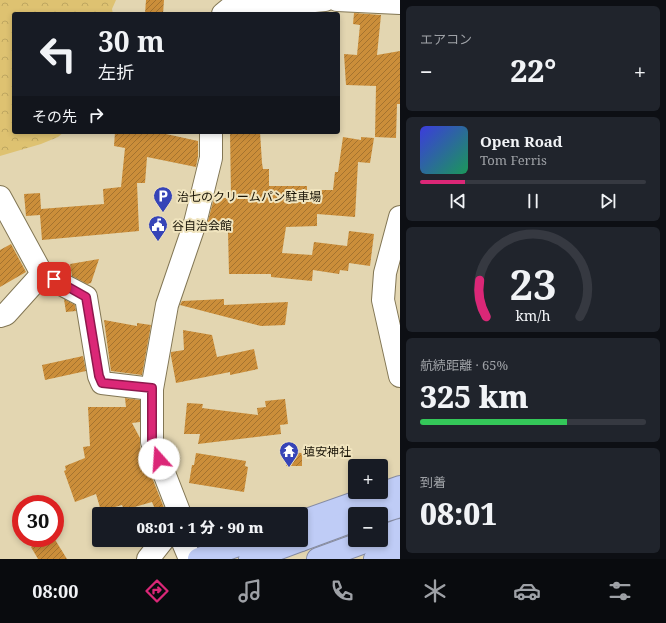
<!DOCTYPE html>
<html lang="ja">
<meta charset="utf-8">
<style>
body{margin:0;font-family:"Noto Serif","Noto Sans JP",serif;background:#20242c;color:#f1f3f6;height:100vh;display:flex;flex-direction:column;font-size:15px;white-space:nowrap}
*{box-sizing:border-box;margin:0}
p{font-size:13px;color:#9ea1a6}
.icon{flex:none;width:22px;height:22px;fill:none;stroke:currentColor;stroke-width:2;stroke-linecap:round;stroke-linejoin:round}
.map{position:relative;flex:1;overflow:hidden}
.side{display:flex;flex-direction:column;gap:6px;padding:6px;background:#0d0f14;width:266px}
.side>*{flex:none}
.top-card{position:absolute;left:12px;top:12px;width:328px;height:122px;border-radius:4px;box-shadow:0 2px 6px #0003;background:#171b24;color:#f1f3f6;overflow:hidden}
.fabs{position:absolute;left:348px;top:459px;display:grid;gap:8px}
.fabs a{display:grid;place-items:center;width:40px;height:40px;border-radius:4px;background:#171b24;box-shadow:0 2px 6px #0003;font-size:20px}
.speed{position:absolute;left:12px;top:495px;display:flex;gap:8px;font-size:20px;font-weight:700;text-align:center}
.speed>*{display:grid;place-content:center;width:52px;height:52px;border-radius:50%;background:#171b24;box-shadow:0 2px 6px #0003;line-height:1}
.speed .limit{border:6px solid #d22;background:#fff;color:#111}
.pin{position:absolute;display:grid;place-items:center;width:34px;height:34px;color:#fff;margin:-17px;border-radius:8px;box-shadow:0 2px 6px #0006}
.me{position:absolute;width:44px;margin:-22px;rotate:341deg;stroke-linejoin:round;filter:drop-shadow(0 0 3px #0008)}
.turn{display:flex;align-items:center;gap:14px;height:84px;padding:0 20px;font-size:18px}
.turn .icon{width:52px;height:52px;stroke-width:2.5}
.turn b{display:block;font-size:28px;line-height:34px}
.then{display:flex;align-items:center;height:38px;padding:0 20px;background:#0003;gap:8px;font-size:15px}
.big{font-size:30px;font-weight:800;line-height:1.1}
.side .tile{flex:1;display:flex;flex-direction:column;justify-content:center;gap:6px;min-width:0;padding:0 14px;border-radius:6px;background:#20242c}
.side .dial{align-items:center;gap:0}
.dial svg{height:104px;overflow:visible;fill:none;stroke:#363941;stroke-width:7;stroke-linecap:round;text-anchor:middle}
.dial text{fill:#f1f3f6;stroke:none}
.song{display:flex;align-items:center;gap:12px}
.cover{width:48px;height:48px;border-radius:6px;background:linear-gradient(135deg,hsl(240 70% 55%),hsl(150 70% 35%))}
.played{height:4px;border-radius:2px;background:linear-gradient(90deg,#db2777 20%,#363941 20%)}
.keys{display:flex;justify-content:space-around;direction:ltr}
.heat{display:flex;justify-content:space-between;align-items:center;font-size:22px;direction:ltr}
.charge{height:6px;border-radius:3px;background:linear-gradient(90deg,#34c759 65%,#363941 0)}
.trip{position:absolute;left:92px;top:507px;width:216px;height:40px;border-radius:4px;background:#171b24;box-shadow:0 2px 6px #0003;font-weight:800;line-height:40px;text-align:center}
.menu{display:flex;height:64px;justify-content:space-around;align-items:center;background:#090b0e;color:#9ea1a6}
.menu .icon{width:28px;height:28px}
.menu .selected{color:#db2777}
.menu b{font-size:18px;color:#f1f3f6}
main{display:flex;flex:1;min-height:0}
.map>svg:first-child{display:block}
</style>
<main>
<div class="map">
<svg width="400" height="559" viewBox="0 0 400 559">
<defs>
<pattern id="forest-crowns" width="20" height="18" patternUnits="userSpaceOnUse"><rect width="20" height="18" fill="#dec271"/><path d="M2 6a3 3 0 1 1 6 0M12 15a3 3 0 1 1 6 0" fill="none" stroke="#bea660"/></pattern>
<pattern id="building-hatch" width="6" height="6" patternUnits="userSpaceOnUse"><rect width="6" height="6" fill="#cb8e3a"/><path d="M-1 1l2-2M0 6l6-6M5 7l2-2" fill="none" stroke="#a4732f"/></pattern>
</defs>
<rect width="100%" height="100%" fill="#e3d6b1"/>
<polygon fill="url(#forest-crowns)" points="0,0 116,0 112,9 113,14 14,14 14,132 64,132 58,137 41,144 0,156"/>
<g fill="url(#building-hatch)">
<polygon points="146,0 164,0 163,14 145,14"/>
<polygon points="354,13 381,15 377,55 400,51 400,104 397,104 396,138 375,137 376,86 346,85 344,54 357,55 360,25 353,24"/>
<polygon points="115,132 157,132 198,141 198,156 196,167 147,157 145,183 137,183 139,231 42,240 40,215 26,216 24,194 40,193 41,209 104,204 103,189 121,187 125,148 114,146"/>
<polygon points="230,132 260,132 262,163 263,169 269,169 269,186 307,186 307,190 333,190 335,172 338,172 343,137 361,140 361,137 374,138 370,163 358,162 355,217 317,214 317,226 286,227 282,253 312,255 314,242 347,246 349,231 374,234 370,266 349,263 348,271 340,270 339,274 313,270 312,281 271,277 271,274 229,274 228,231 214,231 214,226 207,225 214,198 231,198"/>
<polygon points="11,244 26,272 0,287 0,250"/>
<polygon points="99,259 91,283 87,284 72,276 70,264"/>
<polygon points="64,299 75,305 76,311 66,312"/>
<polygon points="224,299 224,305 288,302 285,325 261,326 180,305 182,301"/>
<polygon points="104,320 137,326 137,323 151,325 142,375 111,371"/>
<polygon points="183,330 212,335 217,357 254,349 258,369 230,375 230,372 176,383 171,356 171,352 184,350"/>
<polygon points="83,356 86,371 45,380 42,365"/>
<polygon points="125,398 140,400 140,422 132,423 140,438 140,447 166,513 157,514 152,502 124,510 122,505 101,511 96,494 75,502 64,471 66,470 65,466 85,458 83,447 90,446 88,407 126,407"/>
<polygon points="285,399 288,424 280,425 281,434 198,444 200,434 184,434 187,403 203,404 202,408 258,415 257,408 266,407 265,401"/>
<polygon points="286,452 302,453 302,466 286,466"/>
<polygon points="196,453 246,461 245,466 248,467 244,492 189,483 192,465 194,465"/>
<polygon points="45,538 54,538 67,559 38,559 31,547"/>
</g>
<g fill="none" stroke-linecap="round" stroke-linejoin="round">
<g stroke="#827654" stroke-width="24">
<g id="minor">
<polyline points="337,0 400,3"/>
<polyline points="223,14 229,9 325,0"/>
<polyline points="0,197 42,274 86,297 99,376 102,383 152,389"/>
<polyline points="400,217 385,273 383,300 400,376"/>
<polyline points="0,316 6,314 42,274"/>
<polyline points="180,514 152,442 152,389 167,305 195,223 211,158 211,132"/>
<polyline points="182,540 190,559"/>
<polyline points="148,559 163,540"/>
</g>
</g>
<g stroke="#858ba2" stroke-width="24">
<g id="highway">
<polyline points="374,514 400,506"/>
<polyline points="301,522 400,487"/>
<polyline points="381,537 400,530"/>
<polyline points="301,540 355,520"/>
<polyline points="199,559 252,540"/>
<polyline points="250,559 301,540"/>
<polyline points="318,559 370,540"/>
<polyline points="375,559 400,550"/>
</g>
</g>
<use href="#minor" stroke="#fff" stroke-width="22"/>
<use href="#highway" stroke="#bfccf6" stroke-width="22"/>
</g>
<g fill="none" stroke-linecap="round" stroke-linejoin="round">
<g stroke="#8e194d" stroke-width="10">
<polyline id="route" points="54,279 86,297 99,376 102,383 152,388 152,442 159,459"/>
</g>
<use href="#route" stroke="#db2777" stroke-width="7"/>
</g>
<defs>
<g id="parking-pin" transform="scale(1)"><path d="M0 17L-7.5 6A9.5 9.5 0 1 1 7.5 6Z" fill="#3644b7" stroke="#f0e4be"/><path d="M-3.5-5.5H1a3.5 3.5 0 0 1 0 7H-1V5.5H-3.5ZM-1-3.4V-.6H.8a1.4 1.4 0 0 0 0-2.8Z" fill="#fff"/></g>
<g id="civic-pin" transform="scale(1)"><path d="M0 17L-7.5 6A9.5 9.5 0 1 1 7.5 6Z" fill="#3644b7" stroke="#f0e4be"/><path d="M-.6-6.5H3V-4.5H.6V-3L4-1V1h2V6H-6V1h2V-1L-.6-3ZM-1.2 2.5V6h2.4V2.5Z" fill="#fff"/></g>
<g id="temple-pin" transform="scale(1)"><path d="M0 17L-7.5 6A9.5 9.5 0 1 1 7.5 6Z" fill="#3644b7" stroke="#f0e4be"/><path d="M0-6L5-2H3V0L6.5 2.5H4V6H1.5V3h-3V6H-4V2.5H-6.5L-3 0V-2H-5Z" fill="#fff"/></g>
</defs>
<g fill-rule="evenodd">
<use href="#parking-pin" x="163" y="196"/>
<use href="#civic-pin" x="158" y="225"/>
<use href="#temple-pin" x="289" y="451"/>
</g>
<g text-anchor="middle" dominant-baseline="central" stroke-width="4" stroke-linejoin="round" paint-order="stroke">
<g font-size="12" fill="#181306" stroke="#f0e4be" text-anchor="start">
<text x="177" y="196">治七のクリームパン駐車場</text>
<text x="172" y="225">谷自治会館</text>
<text x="303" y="451">埴安神社</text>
</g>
</g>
</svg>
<div class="fabs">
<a>+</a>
<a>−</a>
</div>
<div class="speed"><div class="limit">30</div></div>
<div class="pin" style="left:54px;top:279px;background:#d93025"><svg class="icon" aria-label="arrive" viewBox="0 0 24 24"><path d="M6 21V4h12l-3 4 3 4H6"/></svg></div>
<svg class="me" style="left:159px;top:459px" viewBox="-20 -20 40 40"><circle r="19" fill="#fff"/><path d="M0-13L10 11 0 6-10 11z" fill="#db2777"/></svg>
<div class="trip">08:01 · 1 分 · 90 m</div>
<div class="top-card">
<div class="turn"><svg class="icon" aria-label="left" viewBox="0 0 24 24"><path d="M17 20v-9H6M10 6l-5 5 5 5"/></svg><div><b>30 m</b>左折</div></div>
<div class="then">その先<svg class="icon" aria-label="right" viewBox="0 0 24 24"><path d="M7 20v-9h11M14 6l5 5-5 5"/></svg></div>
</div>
</div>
<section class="side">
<div class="tile"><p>エアコン</p>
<div class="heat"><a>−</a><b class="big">22°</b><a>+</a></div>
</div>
<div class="tile">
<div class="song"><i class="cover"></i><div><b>Open Road</b><p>Tom Ferris</p></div></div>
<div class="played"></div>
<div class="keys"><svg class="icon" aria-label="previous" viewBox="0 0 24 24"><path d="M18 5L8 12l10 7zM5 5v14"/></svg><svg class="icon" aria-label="pause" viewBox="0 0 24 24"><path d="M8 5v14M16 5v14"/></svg><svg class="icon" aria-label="next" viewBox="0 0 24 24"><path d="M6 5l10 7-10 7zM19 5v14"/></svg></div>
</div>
<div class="tile dial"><svg viewBox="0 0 100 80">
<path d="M14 69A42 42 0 1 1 86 69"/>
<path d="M14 69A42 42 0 0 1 9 41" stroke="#db2777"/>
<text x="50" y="56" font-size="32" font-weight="700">23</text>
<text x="50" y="72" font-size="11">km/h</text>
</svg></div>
<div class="tile"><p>航続距離 · 65%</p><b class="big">325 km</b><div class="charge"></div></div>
<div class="tile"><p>到着</p><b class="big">08:01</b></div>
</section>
</main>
<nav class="menu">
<b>08:00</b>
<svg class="icon selected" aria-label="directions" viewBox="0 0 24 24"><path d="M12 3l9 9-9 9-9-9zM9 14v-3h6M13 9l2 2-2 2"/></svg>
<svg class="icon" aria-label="music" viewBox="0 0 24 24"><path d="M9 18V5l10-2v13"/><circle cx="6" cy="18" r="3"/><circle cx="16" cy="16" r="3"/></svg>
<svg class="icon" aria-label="phone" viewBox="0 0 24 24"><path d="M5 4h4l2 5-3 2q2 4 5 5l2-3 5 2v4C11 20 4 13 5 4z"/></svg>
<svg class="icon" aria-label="climate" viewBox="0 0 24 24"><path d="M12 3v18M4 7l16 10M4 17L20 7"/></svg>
<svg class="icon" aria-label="car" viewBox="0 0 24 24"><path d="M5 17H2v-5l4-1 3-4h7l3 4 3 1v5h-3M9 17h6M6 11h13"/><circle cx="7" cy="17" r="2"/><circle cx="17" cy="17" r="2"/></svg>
<svg class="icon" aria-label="filters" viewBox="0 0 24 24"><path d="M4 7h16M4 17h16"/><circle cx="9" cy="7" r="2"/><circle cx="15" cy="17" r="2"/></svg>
</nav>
